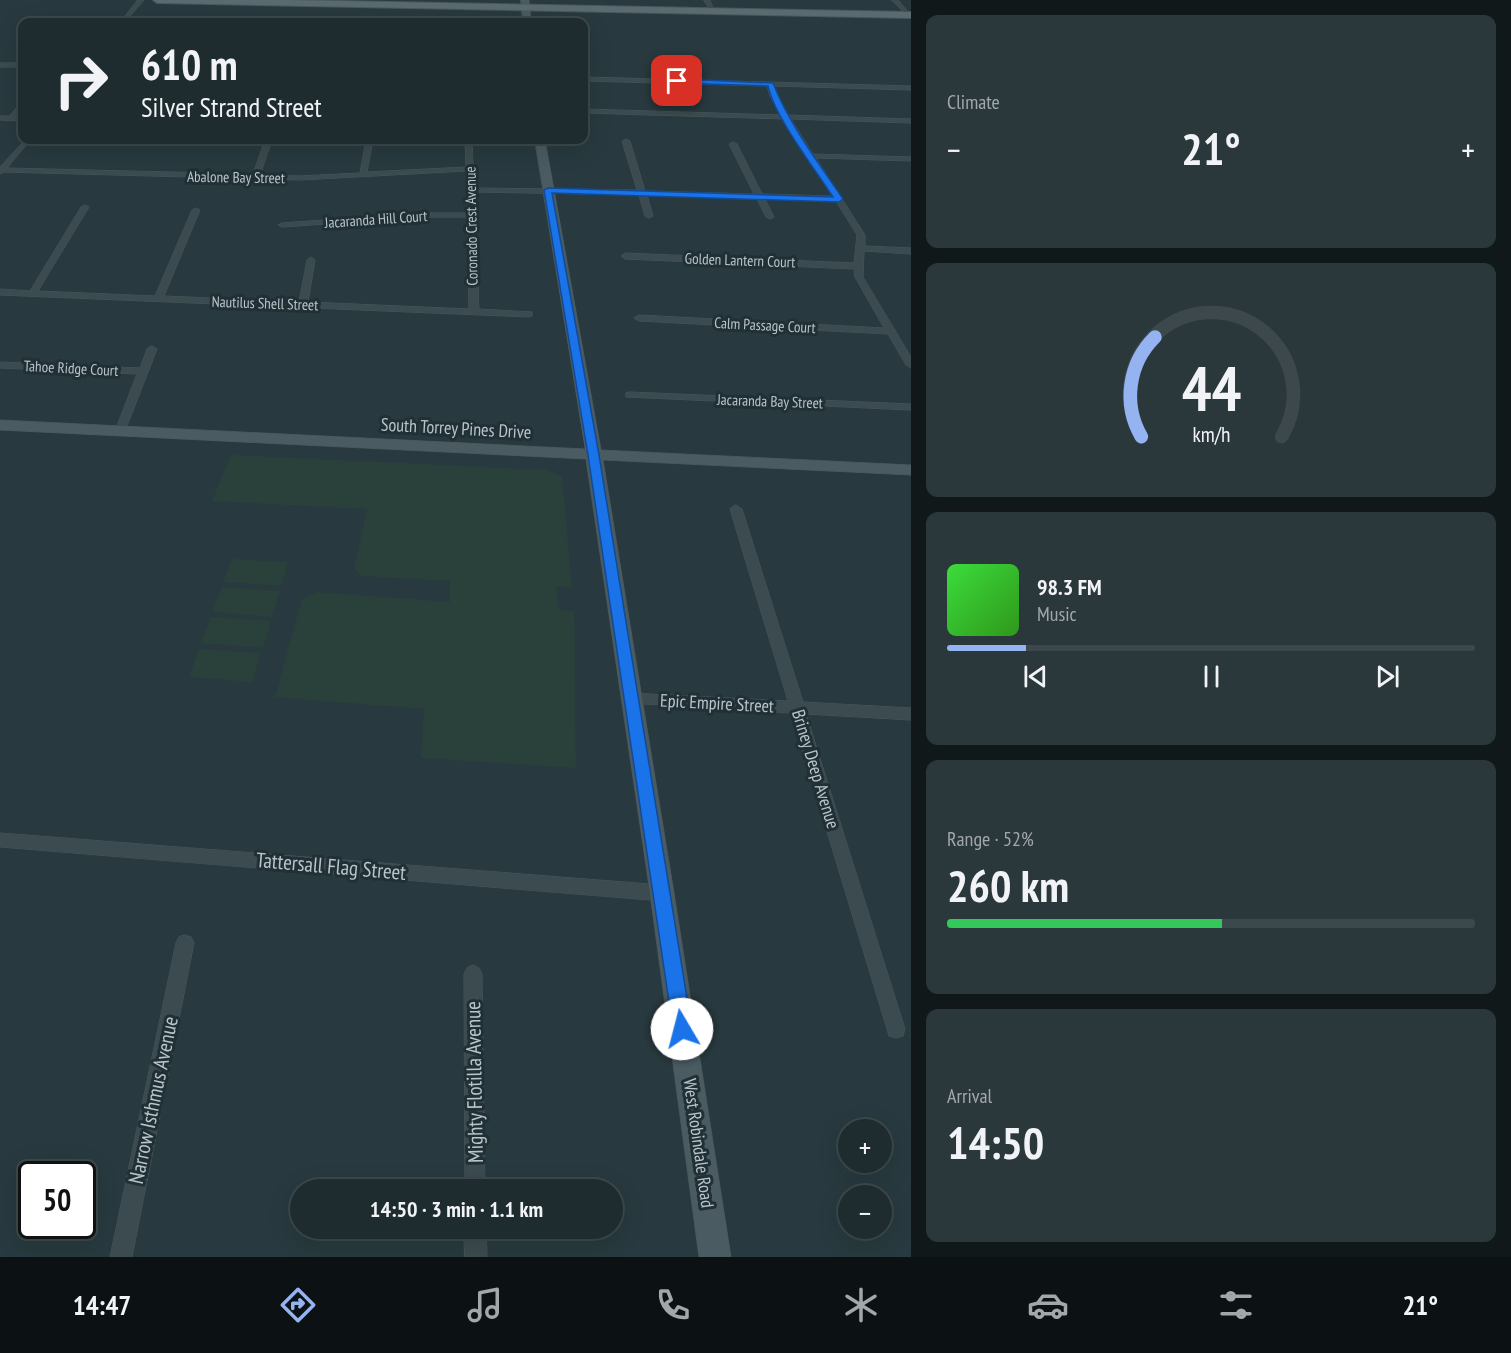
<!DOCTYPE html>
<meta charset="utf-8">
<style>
body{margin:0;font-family:"PT Sans Narrow",sans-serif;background:#2b383b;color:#f1f3f6;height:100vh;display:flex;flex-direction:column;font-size:22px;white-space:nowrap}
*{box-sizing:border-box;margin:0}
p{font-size:20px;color:#a1a7aa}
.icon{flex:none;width:33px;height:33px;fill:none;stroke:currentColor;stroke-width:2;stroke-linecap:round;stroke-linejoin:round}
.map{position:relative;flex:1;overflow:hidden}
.details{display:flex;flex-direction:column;gap:15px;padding:15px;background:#10181a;width:600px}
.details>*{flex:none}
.guide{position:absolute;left:18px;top:18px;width:570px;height:126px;border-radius:12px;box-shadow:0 6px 24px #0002,0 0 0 2px #3c484b;background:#1e2c2f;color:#f1f3f6;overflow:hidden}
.fabs{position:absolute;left:838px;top:1119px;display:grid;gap:12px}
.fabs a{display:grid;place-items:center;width:54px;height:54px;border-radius:50%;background:#1e2c2f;box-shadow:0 6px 24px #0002,0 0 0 2px #3c484b;font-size:30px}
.speed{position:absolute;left:18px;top:1161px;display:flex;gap:12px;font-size:30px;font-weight:700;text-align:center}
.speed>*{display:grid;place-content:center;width:78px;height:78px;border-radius:50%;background:#1e2c2f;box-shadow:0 6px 24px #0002,0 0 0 2px #3c484b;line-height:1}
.speed .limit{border:3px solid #111;border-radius:9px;background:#fff;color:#111}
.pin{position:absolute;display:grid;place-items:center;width:51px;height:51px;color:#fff;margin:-26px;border-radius:12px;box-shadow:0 3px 9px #0006}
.me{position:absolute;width:66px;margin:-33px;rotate:352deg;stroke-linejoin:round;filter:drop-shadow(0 0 4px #0008)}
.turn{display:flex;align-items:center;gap:21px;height:126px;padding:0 24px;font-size:27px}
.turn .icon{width:78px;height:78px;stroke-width:2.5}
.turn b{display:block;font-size:42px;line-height:51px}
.big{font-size:45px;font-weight:600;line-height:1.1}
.details .widget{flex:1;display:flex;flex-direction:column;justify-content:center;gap:9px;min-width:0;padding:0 21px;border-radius:12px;background:#2b383b}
.details .dial{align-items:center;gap:0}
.dial svg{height:156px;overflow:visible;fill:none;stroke:#3c484b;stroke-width:7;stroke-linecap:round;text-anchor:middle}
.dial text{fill:#f1f3f6;stroke:none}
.song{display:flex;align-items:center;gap:18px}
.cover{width:72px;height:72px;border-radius:9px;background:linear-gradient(135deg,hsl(120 70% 55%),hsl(110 70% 35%))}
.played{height:6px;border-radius:3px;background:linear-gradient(90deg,#95b2f1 15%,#3c484b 15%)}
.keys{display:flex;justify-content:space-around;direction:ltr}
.heat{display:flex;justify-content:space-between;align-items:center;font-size:33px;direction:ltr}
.charge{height:9px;border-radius:4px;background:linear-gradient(90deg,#34c759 52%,#3c484b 0)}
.trip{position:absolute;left:290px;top:1179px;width:333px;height:60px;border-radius:30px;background:#1e2c2f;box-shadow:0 6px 24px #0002,0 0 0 2px #3c484b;font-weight:600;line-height:60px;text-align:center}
.dock{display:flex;height:96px;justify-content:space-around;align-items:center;background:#0c1213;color:#a1a7aa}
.dock .icon{width:42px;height:42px}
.dock .active{color:#95b2f1}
.dock b{font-size:27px;color:#f1f3f6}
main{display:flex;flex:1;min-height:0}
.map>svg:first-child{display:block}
</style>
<main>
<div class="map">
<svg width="911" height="1257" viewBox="0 0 911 1257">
<rect width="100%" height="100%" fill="#283a3f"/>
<g fill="#2a403b">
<polygon points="231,455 546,470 562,476 572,587 556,586 559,610 574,611 576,768 421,758 424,709 275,697 302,599 318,592 450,602 450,581 362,576 354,569 367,509 212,501"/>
<polygon points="232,559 288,562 281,586 223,582"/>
<polygon points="222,587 280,591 272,617 212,612"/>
<polygon points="211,617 271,621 263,648 201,643"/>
<polygon points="199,649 261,653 252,682 189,677"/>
</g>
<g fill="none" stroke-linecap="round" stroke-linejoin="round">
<g stroke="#48575b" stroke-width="1">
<g id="street">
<polygon points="138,0 144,0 125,22 121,22"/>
<polygon points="704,0 710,0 713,8 709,8"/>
<polygon points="892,0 898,0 908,12 904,12"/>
<rect x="0" y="63" width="22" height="4"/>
<polygon points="584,77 911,86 911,90 774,86 776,96 788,115 911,119 911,123 791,119 813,154 911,157 911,161 816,158 865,235 865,246 911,248 911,254 864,251 863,277 911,357 911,368 906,365 888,334 639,321 634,318 639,315 884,328 855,277 854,269 625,259 621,256 625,253 854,263 857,235 836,201 765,199 774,217 770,219 766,217 757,199 647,195 653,216 649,218 645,216 639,195 474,192 479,309 532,312 532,316 529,317 0,295 0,289 30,291 81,207 85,205 89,207 38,291 155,296 192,210 196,208 200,210 164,296 299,302 307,260 311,257 315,260 308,302 469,309 467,217 423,217 282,227 278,225 282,223 423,213 467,213 466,171 300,180 4,172 0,174 0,167 23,142 27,144 7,168 253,174 265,140 272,140 260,175 300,176 360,173 366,140 373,140 367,172 466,167 465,140 472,140 474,188 637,190 622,141 626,139 630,141 645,191 754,194 729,144 733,142 737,144 762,194 832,196 784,119 584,113 584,109 781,115 770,96 767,86 584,81"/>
<polygon points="22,102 22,108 15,117 22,117 22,121 0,120 0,116 9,116"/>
<polygon points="152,346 157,349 125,431 120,434 115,431 137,374 0,368 0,362 140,368 147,349"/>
<polygon points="630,392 911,404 911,410 626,397 626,393"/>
<polygon points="736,505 742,509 803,702 911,708 911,720 806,714 905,1029 903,1036 896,1038 889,1036 887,1029 791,713 630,703 625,702 623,698 625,694 630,693 788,701 730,509"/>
<polygon points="0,833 662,885 668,888 670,893 668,898 662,901 0,847"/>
<polygon points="185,935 191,937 194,943 132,1257 110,1257 176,943 179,937"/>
<polygon points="473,965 479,968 482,974 485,1190 465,1190 464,974 467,968"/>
<polygon points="464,1228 486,1228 487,1257 465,1257"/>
</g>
</g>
<g stroke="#48575b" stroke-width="1">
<g id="secondary">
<polygon points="521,0 529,0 531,22 523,22"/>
<polygon points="535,140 545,140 601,450 911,465 911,475 603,460 674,893 731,1257 699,1257 650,893 586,459 0,430 0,420 585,449"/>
</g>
</g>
<g stroke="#48575b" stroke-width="2">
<polygon id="primary" points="153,0 288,0 911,12 911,18 157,3"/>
</g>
<use href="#street" fill="#3c4b4f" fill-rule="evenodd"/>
<use href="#secondary" fill="#4a5b62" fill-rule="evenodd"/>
<use href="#primary" fill="#5a6a6f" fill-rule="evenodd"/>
</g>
<path fill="#1a73e8" stroke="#114b97" stroke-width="1.5" d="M677,79L773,83C789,124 818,162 843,199L839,202L552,193L599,455L692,1029L689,1036L682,1039L675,1036L673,1029L588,455L544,190L548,188L833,197C815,169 774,116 768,86L675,83Z"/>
<g text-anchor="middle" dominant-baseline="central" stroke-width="6" stroke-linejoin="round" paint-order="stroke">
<g font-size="15" fill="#b8c5ca" stroke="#213035">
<text transform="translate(236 177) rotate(1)">Abalone Bay Street</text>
<text transform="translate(376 219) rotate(-4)">Jacaranda Hill Court</text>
<text transform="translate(471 226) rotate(-91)">Coronado Crest Avenue</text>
<text transform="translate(740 260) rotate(2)">Golden Lantern Court</text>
<text transform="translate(265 303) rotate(2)">Nautilus Shell Street</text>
<text transform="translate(765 325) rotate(3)">Calm Passage Court</text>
<text transform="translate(71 368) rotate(3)">Tahoe Ridge Court</text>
<text transform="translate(770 401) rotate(2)">Jacaranda Bay Street</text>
</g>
<g font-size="18" fill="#b8c5ca" stroke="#213035">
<text transform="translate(456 428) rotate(3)">South Torrey Pines Drive</text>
<text transform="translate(717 703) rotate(3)">Epic Empire Street</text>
<text transform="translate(816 769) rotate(73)">Briney Deep Avenue</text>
<text transform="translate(699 1143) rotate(82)">West Robindale Road</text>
</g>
<g font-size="21" fill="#b8c5ca" stroke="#213035">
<text transform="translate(331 866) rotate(5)">Tattersall Flag Street</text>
<text transform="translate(474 1082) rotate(-91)">Mighty Flotilla Avenue</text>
<text transform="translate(153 1100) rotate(-78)">Narrow Isthmus Avenue</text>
</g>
</g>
</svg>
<div class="fabs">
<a>+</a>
<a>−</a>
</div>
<div class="speed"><div class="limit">50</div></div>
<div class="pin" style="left:677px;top:81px;background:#d93025"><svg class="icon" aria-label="arrive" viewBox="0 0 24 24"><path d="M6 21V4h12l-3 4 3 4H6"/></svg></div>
<svg class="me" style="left:682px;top:1029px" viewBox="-20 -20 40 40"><circle r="19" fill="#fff"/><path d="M0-13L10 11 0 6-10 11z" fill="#1a73e8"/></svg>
<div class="trip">14:50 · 3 min · 1.1 km</div>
<div class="guide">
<div class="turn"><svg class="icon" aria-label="right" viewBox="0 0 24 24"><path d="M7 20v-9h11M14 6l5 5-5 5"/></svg><div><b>610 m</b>Silver Strand Street</div></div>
</div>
</div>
<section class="details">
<div class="widget"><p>Climate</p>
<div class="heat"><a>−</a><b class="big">21°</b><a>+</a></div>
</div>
<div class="widget dial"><svg viewBox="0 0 100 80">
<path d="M14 69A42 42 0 1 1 86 69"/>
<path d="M14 69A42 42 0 0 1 21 18" stroke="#95b2f1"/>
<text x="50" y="56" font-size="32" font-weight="700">44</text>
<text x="50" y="72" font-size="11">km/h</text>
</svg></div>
<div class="widget">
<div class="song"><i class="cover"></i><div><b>98.3 FM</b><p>Music</p></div></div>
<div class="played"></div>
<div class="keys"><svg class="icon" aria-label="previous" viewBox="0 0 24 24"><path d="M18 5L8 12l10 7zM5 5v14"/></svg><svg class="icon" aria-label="pause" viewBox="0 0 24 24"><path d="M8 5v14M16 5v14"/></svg><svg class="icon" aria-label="next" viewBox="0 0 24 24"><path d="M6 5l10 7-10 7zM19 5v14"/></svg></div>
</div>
<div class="widget"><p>Range · 52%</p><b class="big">260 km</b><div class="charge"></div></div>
<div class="widget"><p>Arrival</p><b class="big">14:50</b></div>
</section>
</main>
<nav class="dock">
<b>14:47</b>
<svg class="icon active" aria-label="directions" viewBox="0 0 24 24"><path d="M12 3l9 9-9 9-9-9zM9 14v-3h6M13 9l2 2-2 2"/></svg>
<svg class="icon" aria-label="music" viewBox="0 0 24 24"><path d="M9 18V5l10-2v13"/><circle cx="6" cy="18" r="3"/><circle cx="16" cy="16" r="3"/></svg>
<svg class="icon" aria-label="phone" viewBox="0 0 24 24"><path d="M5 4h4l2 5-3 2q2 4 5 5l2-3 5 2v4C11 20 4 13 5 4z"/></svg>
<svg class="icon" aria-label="climate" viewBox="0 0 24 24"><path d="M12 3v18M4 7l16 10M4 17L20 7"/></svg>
<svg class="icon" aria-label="car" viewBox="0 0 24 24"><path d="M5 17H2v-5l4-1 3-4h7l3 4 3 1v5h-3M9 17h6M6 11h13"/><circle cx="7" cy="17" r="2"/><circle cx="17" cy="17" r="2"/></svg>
<svg class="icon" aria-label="filters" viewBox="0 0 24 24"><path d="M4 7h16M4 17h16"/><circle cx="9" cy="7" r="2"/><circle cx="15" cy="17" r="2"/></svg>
<b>21°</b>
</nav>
